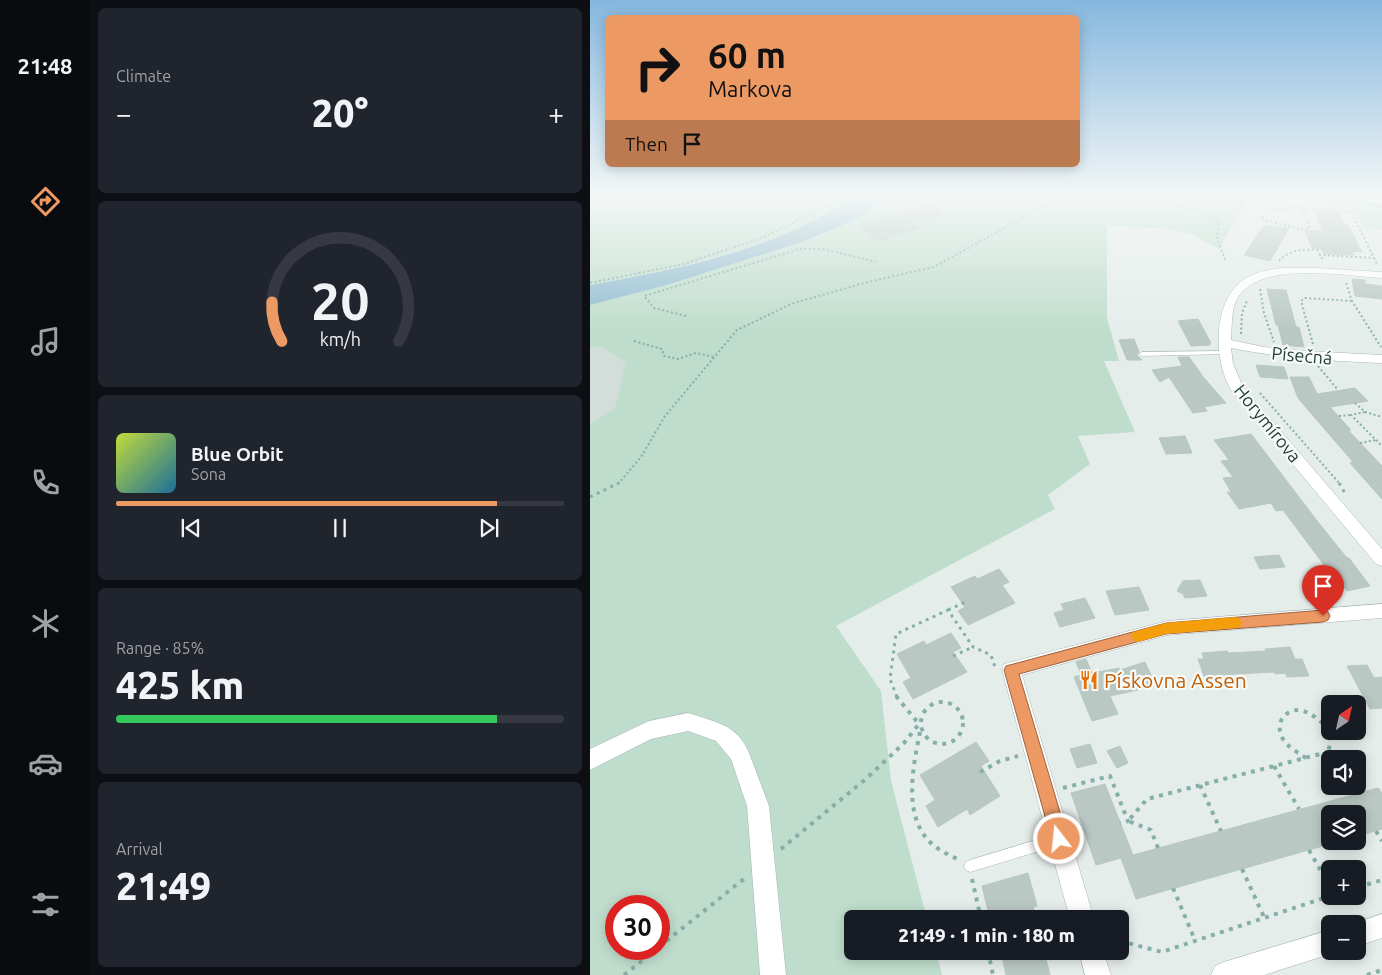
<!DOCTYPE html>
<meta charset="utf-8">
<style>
body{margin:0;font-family:Ubuntu,sans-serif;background:#20242c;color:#f1f3f6;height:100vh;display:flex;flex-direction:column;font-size:19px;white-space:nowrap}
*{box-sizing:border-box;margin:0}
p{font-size:16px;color:#9ea1a6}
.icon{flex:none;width:28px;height:28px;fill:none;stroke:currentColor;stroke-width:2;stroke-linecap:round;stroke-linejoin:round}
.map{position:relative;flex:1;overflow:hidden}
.panel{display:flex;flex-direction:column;gap:8px;padding:8px;background:#0d0f14;width:500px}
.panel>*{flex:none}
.banner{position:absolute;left:15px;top:15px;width:475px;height:152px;border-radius:8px;box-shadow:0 2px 12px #0003;background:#ec9964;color:#111;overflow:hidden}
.needle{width:32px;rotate:34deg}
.controls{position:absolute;left:731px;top:695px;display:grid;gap:10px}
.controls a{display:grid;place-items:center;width:45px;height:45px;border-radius:8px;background:#171b24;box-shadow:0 2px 12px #0003;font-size:25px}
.speed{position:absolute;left:15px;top:895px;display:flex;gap:10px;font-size:25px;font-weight:700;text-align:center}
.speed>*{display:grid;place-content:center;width:65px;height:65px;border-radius:50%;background:#171b24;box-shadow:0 2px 12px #0003;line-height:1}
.speed .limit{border:8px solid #d22;background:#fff;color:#111}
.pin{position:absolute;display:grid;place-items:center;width:42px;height:42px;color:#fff;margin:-51px -21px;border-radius:50% 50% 50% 0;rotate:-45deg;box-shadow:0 0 5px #0007}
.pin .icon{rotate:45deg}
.me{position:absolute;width:55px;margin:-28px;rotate:344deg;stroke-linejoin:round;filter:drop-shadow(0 0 4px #0008)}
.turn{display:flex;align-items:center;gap:18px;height:105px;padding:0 20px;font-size:22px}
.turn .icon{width:65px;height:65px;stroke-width:2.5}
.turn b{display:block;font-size:35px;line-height:42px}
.then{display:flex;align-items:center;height:48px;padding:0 20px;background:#0003;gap:10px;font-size:19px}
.big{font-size:38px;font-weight:800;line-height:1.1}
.panel .tile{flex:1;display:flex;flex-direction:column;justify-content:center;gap:8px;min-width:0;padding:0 18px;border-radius:8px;background:#20242c}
.panel .dial{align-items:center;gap:0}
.dial svg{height:130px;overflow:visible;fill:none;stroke:#363941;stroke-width:7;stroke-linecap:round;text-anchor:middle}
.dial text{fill:#f1f3f6;stroke:none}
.song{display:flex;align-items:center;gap:15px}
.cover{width:60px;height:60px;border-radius:8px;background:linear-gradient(135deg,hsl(70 70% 55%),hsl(200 70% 35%))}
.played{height:5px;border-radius:2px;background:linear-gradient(90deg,#ec9964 85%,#363941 85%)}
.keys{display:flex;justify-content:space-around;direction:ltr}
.heat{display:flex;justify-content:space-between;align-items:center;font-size:28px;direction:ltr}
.charge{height:8px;border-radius:4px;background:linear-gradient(90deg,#34c759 85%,#363941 0)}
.trip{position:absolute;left:254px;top:910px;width:285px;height:50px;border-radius:8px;background:#171b24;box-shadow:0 2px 12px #0003;font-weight:800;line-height:50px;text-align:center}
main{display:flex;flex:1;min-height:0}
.tab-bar{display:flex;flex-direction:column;width:90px;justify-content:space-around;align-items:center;background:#090b0e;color:#9ea1a6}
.tab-bar .icon{width:35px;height:35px}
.tab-bar .selected{color:#ec9964}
.tab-bar b{font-size:22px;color:#f1f3f6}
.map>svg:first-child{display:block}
</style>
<main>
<nav class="tab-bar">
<b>21:48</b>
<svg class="icon selected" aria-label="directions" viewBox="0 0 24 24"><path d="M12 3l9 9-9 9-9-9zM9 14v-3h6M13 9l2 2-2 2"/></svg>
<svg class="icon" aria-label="music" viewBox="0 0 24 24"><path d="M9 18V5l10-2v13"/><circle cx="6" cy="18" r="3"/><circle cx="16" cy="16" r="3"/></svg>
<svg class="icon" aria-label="phone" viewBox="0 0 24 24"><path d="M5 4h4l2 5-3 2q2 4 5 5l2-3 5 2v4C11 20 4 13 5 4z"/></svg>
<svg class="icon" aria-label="climate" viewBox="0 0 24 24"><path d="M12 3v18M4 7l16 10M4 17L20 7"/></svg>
<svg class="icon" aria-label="car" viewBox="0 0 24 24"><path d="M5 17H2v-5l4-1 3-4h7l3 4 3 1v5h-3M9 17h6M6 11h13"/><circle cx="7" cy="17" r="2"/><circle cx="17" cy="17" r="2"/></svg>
<svg class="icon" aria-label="filters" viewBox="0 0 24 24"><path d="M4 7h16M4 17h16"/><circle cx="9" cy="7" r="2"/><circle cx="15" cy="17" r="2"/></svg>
</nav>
<section class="panel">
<div class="tile"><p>Climate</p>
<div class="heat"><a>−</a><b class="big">20°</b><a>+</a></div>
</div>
<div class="tile dial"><svg viewBox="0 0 100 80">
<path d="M14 69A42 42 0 1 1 86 69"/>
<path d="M14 69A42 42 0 0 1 8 45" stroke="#ec9964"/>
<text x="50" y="56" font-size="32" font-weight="700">20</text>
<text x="50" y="72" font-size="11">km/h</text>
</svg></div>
<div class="tile">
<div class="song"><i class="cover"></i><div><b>Blue Orbit</b><p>Sona</p></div></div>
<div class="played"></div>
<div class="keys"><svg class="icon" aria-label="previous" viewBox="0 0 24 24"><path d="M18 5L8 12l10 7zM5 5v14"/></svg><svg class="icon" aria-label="pause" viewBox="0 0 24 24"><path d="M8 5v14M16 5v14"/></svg><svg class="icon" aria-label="next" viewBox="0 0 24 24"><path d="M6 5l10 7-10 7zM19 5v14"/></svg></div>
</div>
<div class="tile"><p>Range · 85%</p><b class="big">425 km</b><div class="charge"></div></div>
<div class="tile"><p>Arrival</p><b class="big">21:49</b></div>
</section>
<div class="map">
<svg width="792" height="975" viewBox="0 0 792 975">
<rect width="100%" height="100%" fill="#e5edeb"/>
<polygon fill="#d3ddda" points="0,347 13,348 37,362 25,408 0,424"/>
<g fill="#bfddcc" fill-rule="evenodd">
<path d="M0,194H272C243,212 213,227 181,240C123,262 61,273 0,285Z"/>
<path d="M298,194H738L792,204V229L775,228L761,208L727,202L660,196L629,249L601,234L580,229L517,226V318L529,361H514L545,432L488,436L500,464L458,495L465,509L246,626L291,691L301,781L337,919H262V951H346L352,975H0V424L25,408L36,362L13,348L0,347V305L77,285L212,242L265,220L289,202L297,198ZM26,906H69V949H26Z"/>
</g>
<path fill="#90bccf" d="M272,194L299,195L297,198L289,202L265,220L212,242L77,285L0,305V285C61,274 123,262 181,240C213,227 242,211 272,194Z"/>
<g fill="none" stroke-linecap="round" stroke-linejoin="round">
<polyline stroke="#90bccf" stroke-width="3" points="734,194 792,206"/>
</g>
<g fill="#bac8c4" stroke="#b7c7c3">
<polygon points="347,203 351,214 320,222 329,228 288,241 268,226"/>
<polygon points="724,211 748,212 754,225 758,225 772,252 762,251 764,255 734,254 731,249 722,248 715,230 733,231"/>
<polygon points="674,225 699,228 680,261 654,255"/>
<polygon points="762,279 775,280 775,284 792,286 792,299 765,296"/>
<polygon points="677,289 696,290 706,327 709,327 714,347 693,345 688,325 686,325"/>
<polygon points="608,319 621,343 619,343 620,345 601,346 588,321"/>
<polygon points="544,339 549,352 547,355 552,360 537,360 529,340"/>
<polygon points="588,357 599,357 614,378 636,403 614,407 617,411 603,413 579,377 570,382 562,370 592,366"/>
<polygon points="666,365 694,367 698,379 670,377"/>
<polygon points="700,377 719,377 727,394 765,388 778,401 740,407 761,430 758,430 792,466 792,499 760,463 763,462 708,398"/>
<polygon points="661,434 728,522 757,558 759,558 780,586 757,591 744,572 740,573 693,510 686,511 681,503 649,509 637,492 641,492 633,478 643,477 631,461 639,460 624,440"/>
<polygon points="595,436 602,453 576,454 569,438"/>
<polygon points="689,555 695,567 670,569 664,557"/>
<polygon points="409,569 419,582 412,585 425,603 378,625 368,611 375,607 361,587 385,576 387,579"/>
<polygon points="610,580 617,596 595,598 593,594 587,591 593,581"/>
<polygon points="549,587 559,610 525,615 516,591"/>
<polygon points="495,598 505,618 470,627 464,613 474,610 471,604"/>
<polygon points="361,633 371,648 363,652 377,672 323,699 313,682 321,678 307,654 334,641 336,645"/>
<polygon points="700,647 705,659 712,659 719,676 697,677 695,673 685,674 684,672 614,676 608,659 614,659 612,653 637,651 638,653 676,651 675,649"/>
<polygon points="496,659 502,673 529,668 530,670 555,662 566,686 520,696 528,714 502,721 484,677 491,675 486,662"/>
<polygon points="777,665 784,678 792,677 792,708 780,709 757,666"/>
<polygon points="386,742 399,761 391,766 410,796 380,815 377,809 348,827 336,806 345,800 330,775"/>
<polygon points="500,744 507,763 487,768 480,749"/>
<polygon points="530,746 538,763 527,768 517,751"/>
<polygon points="515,784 543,855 788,788 792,793 792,829 768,836 768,814 740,814 740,844 546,899 531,858 506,865 481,793"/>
<polygon points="438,873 447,906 443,907 446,919 400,919 392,886"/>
<polygon points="411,951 454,951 460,975 416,975"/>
</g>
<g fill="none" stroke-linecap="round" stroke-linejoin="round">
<g stroke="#a7b5b3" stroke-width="1">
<g id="lane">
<polygon points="635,351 638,353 637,354 552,356 549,354 552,352"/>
<polygon points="469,833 473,835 475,839 473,843 469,845 380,872 376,870 374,866 376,862 380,860"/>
</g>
</g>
<g stroke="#a7b5b3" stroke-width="1">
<g id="street">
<polygon points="752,194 770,194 792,198 792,204 756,197"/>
<path d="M691,268H726L792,272V278C754,276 666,259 646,301C641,312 642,328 641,340L674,347L713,351L792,355V363C741,361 691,358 641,348L643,364L653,387L792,549V566L786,564L642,391C622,361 622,296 658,277C668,271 680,270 691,268Z"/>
<polygon points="792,604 792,618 577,635 432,675 504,919 480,919 412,670 414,664 577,621"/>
<path d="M98,713C125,722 147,724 159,753L179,806L196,975H170L157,806L141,759L126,741L98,731L61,739L0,770V749L59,721Z"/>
<polygon points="792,914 792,938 768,946 768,924 763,924"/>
<polygon points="740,930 740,951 747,951 740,954 674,975 621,975 625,966 634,962"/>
<polygon points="489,951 513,951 521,975 495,975"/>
</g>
</g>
<g stroke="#87afa9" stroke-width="2" stroke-dasharray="2 2.5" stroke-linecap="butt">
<polyline points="550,194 607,212 629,222 627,237 635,260"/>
<polyline points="713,209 720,228 711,229 671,219 677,211 706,207 761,212 787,264"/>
<polyline points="729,255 784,258"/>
<path d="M689,261C699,250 712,249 727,250L733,260"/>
<polyline points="0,283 94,264 174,237 261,194"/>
<polyline points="756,283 762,301 791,347"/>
<polyline points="670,289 674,313 684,342"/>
<polyline points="96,316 64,308 54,296 210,249 233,249 286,262"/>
<polyline points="651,334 652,313 657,301"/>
<polyline points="44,341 72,349 74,356 88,359 106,353 124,357"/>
<polyline points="723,344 711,301 715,298 762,301"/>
<polyline points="728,366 748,390"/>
<polyline points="670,393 750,484"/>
<polyline points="765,403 775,412 761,415 792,446"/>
<polyline points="775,412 792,417"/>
<polyline points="749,416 761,415"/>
<polyline points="770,443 786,440"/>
<polyline points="28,484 51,457 75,416 147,330 201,304 274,283 344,267 476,194"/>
</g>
<g stroke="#87afa9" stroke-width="3" stroke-dasharray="3 4.5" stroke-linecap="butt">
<polyline points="749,483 756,495"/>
<polyline points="0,497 29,483"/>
<polyline points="358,610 375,602"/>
<polyline points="363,656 383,647"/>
<polyline points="307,697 300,679 306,634 358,610 383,647 401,655 405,667"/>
</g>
<g stroke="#87afa9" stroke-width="4" stroke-dasharray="4 5.5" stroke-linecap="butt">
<polyline points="306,696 329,724"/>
<circle cx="352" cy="723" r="21"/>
<path d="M330,732C323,767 312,817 342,844C350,851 360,855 369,860"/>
<path d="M716,758C707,752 695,746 691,735C686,721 696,709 710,710C718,712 724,716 730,721C741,730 742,739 738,752"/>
<polyline points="684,766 709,809"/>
<polyline points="390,772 410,761 428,756"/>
<polyline points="610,785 631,831"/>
<polyline points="759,786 764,794"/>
<polyline points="473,788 520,776 538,821 530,823"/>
<polyline points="786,831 792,841"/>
<polyline points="568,848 561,830 538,821 557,799 738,752 742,759"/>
<polyline points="191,849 277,778 314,743 329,724"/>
<polyline points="719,850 740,887"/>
<polyline points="652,869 674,917"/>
<polyline points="382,879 391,919"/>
<polyline points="768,887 792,880"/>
<polyline points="583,888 605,940"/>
<polyline points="530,941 572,952 740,896"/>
<polyline points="69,947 155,878"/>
<polyline points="398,951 403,975"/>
<polyline points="34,975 67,949"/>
<polyline points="777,975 792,970"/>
</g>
<use href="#lane" fill="#fff" fill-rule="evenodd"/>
<use href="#street" fill="#fff" fill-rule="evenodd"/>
</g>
<linearGradient id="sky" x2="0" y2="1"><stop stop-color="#85b7de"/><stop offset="0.59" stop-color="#f3f7f6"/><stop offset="1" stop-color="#f3f7f6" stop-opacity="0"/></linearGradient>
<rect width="792" height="331" fill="url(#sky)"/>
<polygon fill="#ec9964" stroke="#996341" points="733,610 738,612 740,616 738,620 733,622 576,634 429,674 478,839 475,845 469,848 463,845 414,670 416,666 576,623"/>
<polygon fill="#f59e0b" points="645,617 650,619 652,623 650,627 645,628 576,634 548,642 543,640 541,636 543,632 576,623"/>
<defs>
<g id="restaurant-bare" transform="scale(1.5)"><path d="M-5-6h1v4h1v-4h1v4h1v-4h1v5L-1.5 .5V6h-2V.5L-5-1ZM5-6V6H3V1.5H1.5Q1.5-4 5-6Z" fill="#e8710a" stroke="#f5faf8" stroke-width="2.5" paint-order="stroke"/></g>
</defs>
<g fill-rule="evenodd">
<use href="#restaurant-bare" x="499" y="680"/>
</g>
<g text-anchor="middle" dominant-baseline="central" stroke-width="4.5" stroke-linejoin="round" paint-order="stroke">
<g font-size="18" fill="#243f3b" stroke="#f5faf8">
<text transform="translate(712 355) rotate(5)">Písečná</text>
<text transform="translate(678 423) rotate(51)">Horymírova</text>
</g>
<g font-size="21" fill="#c56008" stroke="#f5faf8" text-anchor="start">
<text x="514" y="680">Pískovna Assen</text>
</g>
</g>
</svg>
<div class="controls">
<a><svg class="needle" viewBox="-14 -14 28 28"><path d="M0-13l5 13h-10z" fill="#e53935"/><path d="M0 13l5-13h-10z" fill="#9ea1a6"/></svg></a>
<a><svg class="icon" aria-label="sound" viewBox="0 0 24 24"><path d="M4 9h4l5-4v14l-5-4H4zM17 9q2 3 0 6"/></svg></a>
<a><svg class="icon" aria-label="layers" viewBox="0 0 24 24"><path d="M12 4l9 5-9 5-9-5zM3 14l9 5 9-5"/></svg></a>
<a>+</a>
<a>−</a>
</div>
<div class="speed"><div class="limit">30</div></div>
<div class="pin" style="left:733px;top:616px;background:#d93025"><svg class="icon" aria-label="arrive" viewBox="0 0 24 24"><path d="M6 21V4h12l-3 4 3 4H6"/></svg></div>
<svg class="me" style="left:469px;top:839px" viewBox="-20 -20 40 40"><circle r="17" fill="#ec9964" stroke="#fff" stroke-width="3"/><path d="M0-11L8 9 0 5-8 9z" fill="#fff"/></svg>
<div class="trip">21:49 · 1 min · 180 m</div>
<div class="banner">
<div class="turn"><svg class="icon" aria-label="right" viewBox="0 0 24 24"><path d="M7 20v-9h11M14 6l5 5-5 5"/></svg><div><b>60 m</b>Markova</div></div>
<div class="then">Then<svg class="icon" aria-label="arrive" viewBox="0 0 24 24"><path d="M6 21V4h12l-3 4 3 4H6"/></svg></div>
</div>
</div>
</main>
